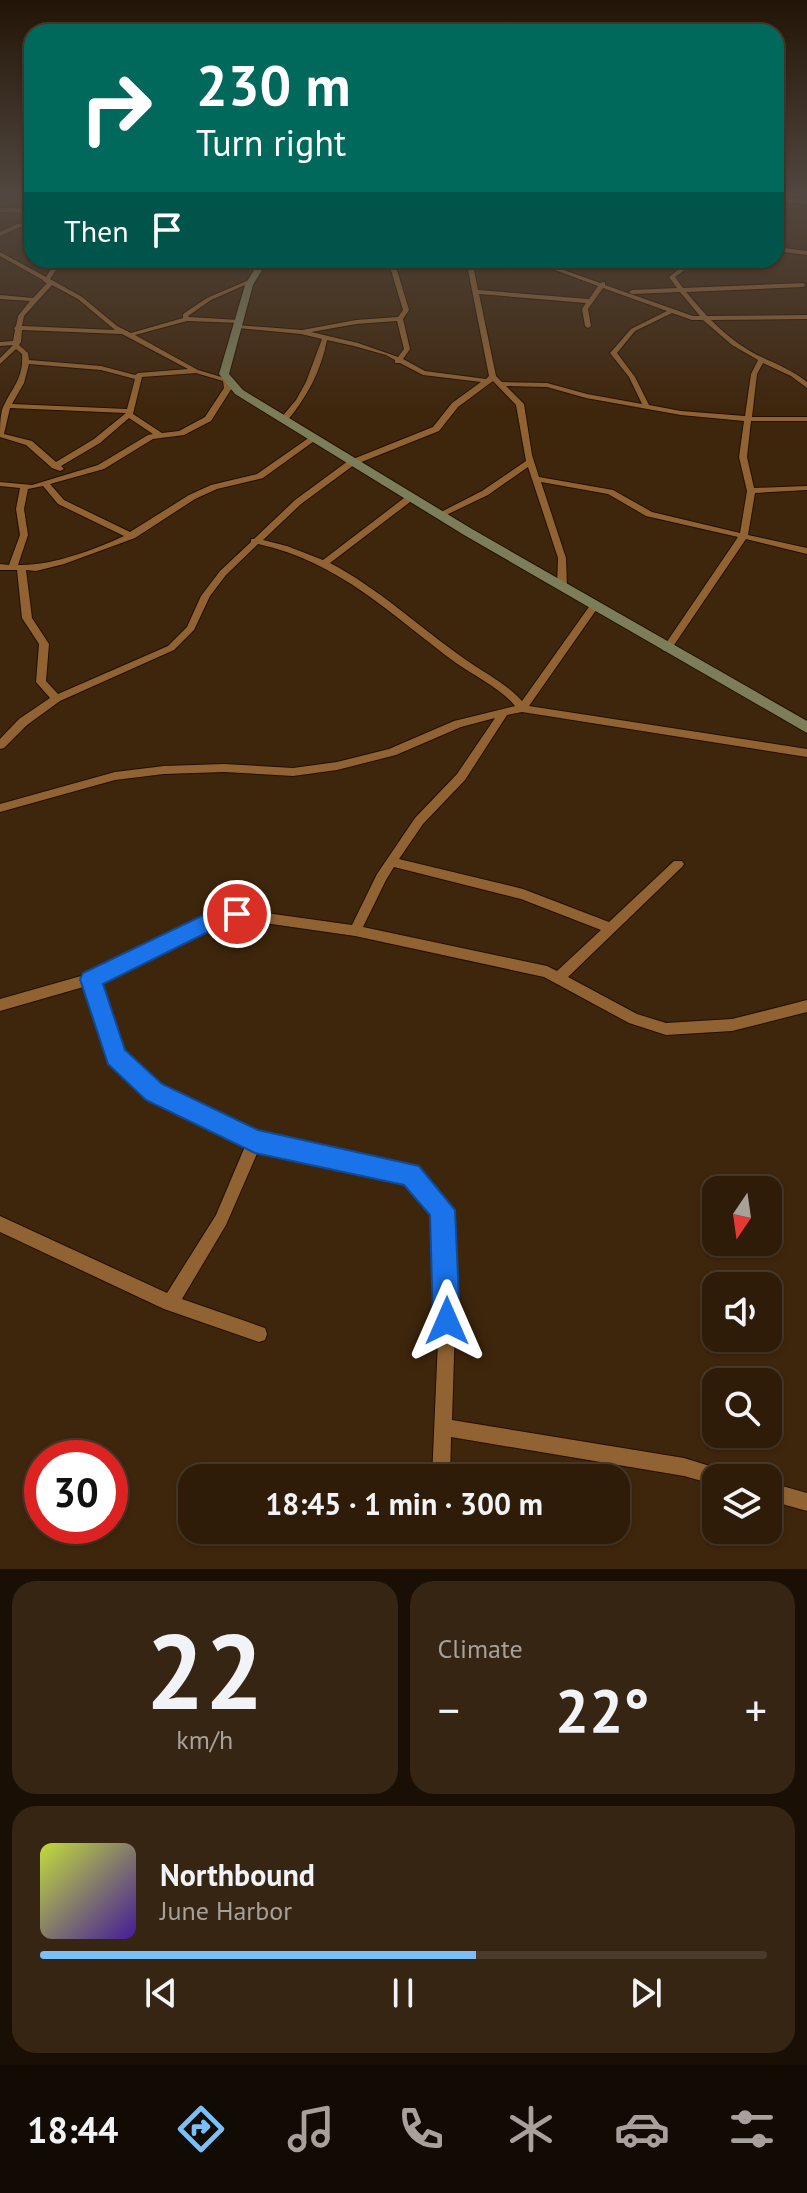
<!DOCTYPE html>
<meta charset="utf-8">
<style>
body{margin:0;font-family:"PT Sans",sans-serif;background:#362512;color:#f1f3f6;height:100vh;display:flex;flex-direction:column;font-size:30px;white-space:nowrap}
*{box-sizing:border-box;margin:0}
p{font-size:26px;color:#a7a19c}
.icon{flex:none;width:44px;height:44px;fill:none;stroke:currentColor;stroke-width:2;stroke-linecap:round;stroke-linejoin:round}
.map{position:relative;height:1569px;overflow:hidden}
.side{display:flex;flex-direction:column;gap:12px;padding:12px;background:#190f05;flex:1}
.side>*{flex:none}
.banner{position:absolute;left:24px;top:24px;width:760px;height:244px;border-radius:24px;box-shadow:0 2px 6px #0004,0 0 0 2px #493a2a;background:#00695c;color:#fff;overflow:hidden}
.needle{width:52px;rotate:193deg}
.buttons{position:absolute;left:702px;top:1176px;display:grid;gap:16px}
.buttons a{display:grid;place-items:center;width:80px;height:80px;border-radius:16px;background:#2e1c09;box-shadow:0 2px 6px #0004,0 0 0 2px #493a2a;font-size:40px}
.speed{position:absolute;left:24px;top:1440px;display:flex;gap:16px;font-size:40px;font-weight:700;text-align:center}
.speed>*{display:grid;place-content:center;width:104px;height:104px;border-radius:50%;background:#2e1c09;box-shadow:0 2px 6px #0004,0 0 0 2px #493a2a;line-height:1}
.speed .limit{border:12px solid #d22;background:#fff;color:#111}
.pin{position:absolute;display:grid;place-items:center;width:68px;height:68px;color:#fff;margin:-34px;border:4px solid #fff;border-radius:50%;box-shadow:0 2px 8px #0007}
.me{position:absolute;width:88px;margin:-44px;rotate:0deg;stroke-linejoin:round;filter:drop-shadow(0 0 6px #0008)}
.turn{display:flex;align-items:center;gap:28px;height:168px;padding:0 40px;font-size:36px}
.turn .icon{width:104px;height:104px;stroke-width:2.5}
.turn b{display:block;font-size:56px;line-height:68px}
.then{display:flex;align-items:center;height:76px;padding:0 40px;background:#0003;gap:16px;font-size:30px}
.big{font-size:60px;font-weight:600;line-height:1.1}
.side .tile{flex:1;display:flex;flex-direction:column;justify-content:center;gap:12px;min-width:0;padding:0 28px;border-radius:24px;background:#362512}
.side .dial{align-items:center;gap:0}
.dial b{font-size:104px;line-height:1}
.song{display:flex;align-items:center;gap:24px}
.cover{width:96px;height:96px;border-radius:12px;background:linear-gradient(135deg,hsl(70 70% 55%),hsl(260 70% 35%))}
.played{height:8px;border-radius:4px;background:linear-gradient(90deg,#7abff8 60%,#493a2a 60%)}
.keys{display:flex;justify-content:space-around;direction:ltr}
.heat{display:flex;justify-content:space-between;align-items:center;font-size:44px;direction:ltr}
.side .tiles{flex:1;display:grid;gap:12px;grid-template-columns:1fr 1fr}
.tile:last-child{grid-column:span 2}
.trip{position:absolute;left:178px;top:1464px;width:452px;height:80px;border-radius:24px;background:#2e1c09;box-shadow:0 2px 6px #0004,0 0 0 2px #493a2a;font-weight:600;line-height:80px;text-align:center}
.tab-bar{display:flex;height:128px;justify-content:space-around;align-items:center;background:#120b04;color:#a7a19c}
.tab-bar .icon{width:56px;height:56px}
.tab-bar .active{color:#7abff8}
.tab-bar b{font-size:36px;color:#f1f3f6}
.map>svg:first-child{display:block}
</style>
<div class="map">
<svg width="807" height="1569" viewBox="0 0 807 1569">
<rect width="100%" height="100%" fill="#3e260c"/>
<g fill="none" stroke-linecap="round" stroke-linejoin="round">
<g stroke="#240e00" stroke-width="2">
<g id="street">
<polygon points="776,197 807,200 807,204 776,201"/>
<polygon points="0,208 32,209 32,213 0,212"/>
<polygon points="32,223 32,227 20,227 0,236 0,232 17,224"/>
<polygon points="776,247 807,251 807,255 776,251"/>
<path d="M0,252L46,277L57,260H63L50,279L82,297L117,326L131,333L183,318V314L207,298L249,280L254,281L211,300L188,316L189,317L239,320L241,321V323L187,321L135,335L198,370L228,379L232,388L211,421L184,435L153,439L104,469L50,484L64,500L130,532L189,495L211,485L257,474L310,437L317,439L263,478L217,489L195,499L135,538L64,564L36,571L26,570L32,618L49,644L46,681L58,694L168,646L187,627L201,596L220,571L251,542V539H254L295,500L348,461L433,427L452,403L481,382L423,375L400,363H395V360L386,355L354,346L327,340C321,371 307,397 287,421H284L280,419L296,400L306,382L322,339L301,334L238,328L236,327V325L302,330L356,320L398,317L403,310L388,260H394L409,310L403,319L410,349L403,359L425,371L486,379L489,376L466,260H472L478,290L589,299L598,286L528,260H536L600,283L605,282V285L693,316H700L680,292L632,294L629,292L632,290L677,288L669,277L691,260H698L675,277L683,288L803,283L806,285L803,287L686,292L707,316L807,315V319L711,320C724,333 740,346 757,355C774,363 792,370 807,382V388L791,376L763,363L757,374L752,417H807V421H751L747,457L754,488L807,486V490L755,493L748,535L807,548V554L746,539L670,651H664L662,649L738,537L646,516L608,494L541,482L566,558L567,588L562,591L557,588L558,558L528,467L488,495L442,517H436L435,515L482,491L526,461L516,405L493,381L458,407L439,431L354,465L301,504L263,540L287,546L323,560L408,495H414V499L330,563C378,588 418,626 462,657C482,672 505,682 522,701L591,604L594,603L599,606L529,706L807,749V757L522,712L507,715L465,780L423,824L399,859L523,889L609,922L674,861H682L684,864L682,867L568,977L637,1014L666,1023L732,1019L807,1000V1012L732,1031L666,1035L629,1023L544,977L355,936L237,919L221,922L98,982L122,1053L159,1087L256,1134L411,1168L416,1170L448,1205L451,1210L456,1295L452,1420L684,1458L729,1472L732,1478H716V1485L684,1476L451,1437L450,1478H432L440,1295L436,1213L407,1182L259,1149L226,1225L182,1299L265,1328L267,1334L265,1340L259,1342L164,1309L0,1232V1216L167,1293L216,1215L246,1144L149,1097L111,1061L87,986L0,1011V999L88,974L219,912L237,909L352,925L377,874L415,818L457,774L495,718L461,727L396,755L337,770L293,776L224,772L164,774L115,780L0,812V804L115,772L164,766L224,764L293,768L337,762L389,749L454,721L515,706C499,687 476,677 456,663C391,615 340,562 258,544L226,575L210,596L194,630L174,650L60,701L27,725L4,748L0,749V739L19,719L50,698L36,682L39,644L22,618L17,570H0V564L9,565L20,535L16,509L20,488L0,486V482L32,485L98,465L148,435L153,434L129,418L100,443L61,466L64,469L60,471L52,468L26,445L0,437C0,428 0,418 2,410C10,389 24,380 22,354L16,349L0,364V358L13,345L0,346V342L13,341L15,330L14,328L16,326L18,316L30,301L0,299V295L33,298L47,283L44,282L43,280L0,256ZM52,285L78,299L115,330L22,326L24,316ZM603,288L667,311L631,329L610,353L629,377L642,404L587,394L547,383L502,382L496,376L479,294L586,303L582,309L585,326L588,328L591,326L588,309ZM672,313L692,320H703L732,345L758,360L751,374L745,416L681,411L649,405L635,377L617,353L635,331ZM397,321L404,349L398,357L358,343L311,332L356,324ZM22,330L122,334L188,369L138,373L135,375L101,366L29,360L28,353L19,345L21,342ZM29,364L101,370L135,379L127,409L12,404L24,383ZM196,373L223,381L224,388L205,417L179,431L162,433L133,414L142,377ZM506,386L547,387L586,398L681,415L744,421L739,457L747,491L740,533L652,512L613,490L539,477L532,455L524,404ZM10,408L126,413L94,439L56,462L32,441L4,434ZM43,486L58,504L124,536C94,550 51,566 18,565L28,535L24,509L28,489ZM394,867L521,899L601,930L557,971L547,966L363,927L386,880Z"/>
<polygon points="241,260 249,260 263,266 258,267"/>
<polygon points="768,1482 807,1493 807,1511 768,1500"/>
</g>
</g>
<g stroke="#240e00" stroke-width="2">
<polygon id="secondary" points="260,260 268,260 253,285 229,374 243,390 472,529 807,721 807,733 464,535 235,394 219,374 245,285"/>
</g>
<use href="#street" fill="#916332" fill-rule="evenodd"/>
<use href="#secondary" fill="#7b7e58" fill-rule="evenodd"/>
</g>
<linearGradient id="sky" x2="0" y2="1"><stop stop-color="#221507"/><stop offset="0.47" stop-color="#524740"/><stop offset="1" stop-color="#524740" stop-opacity="0"/></linearGradient>
<rect width="807" height="413" fill="url(#sky)"/>
<polygon fill="#1a73e8" stroke="#114b97" stroke-width="2" points="237,906 247,914 244,920 222,925 103,984 125,1050 162,1084 258,1130 419,1166 455,1210 460,1321 456,1331 447,1335 437,1331 433,1321 430,1215 404,1185 255,1153 146,1100 108,1064 80,979 83,973 212,911"/>
</svg>
<div class="buttons">
<a><svg class="needle" viewBox="-14 -14 28 28"><path d="M0-13l5 13h-10z" fill="#e53935"/><path d="M0 13l5-13h-10z" fill="#a7a19c"/></svg></a>
<a><svg class="icon" aria-label="sound" viewBox="0 0 24 24"><path d="M4 9h4l5-4v14l-5-4H4zM17 9q2 3 0 6"/></svg></a>
<a><svg class="icon" aria-label="search" viewBox="0 0 24 24"><circle cx="10" cy="10" r="6"/><path d="M15 15l6 6"/></svg></a>
<a><svg class="icon" aria-label="layers" viewBox="0 0 24 24"><path d="M12 4l9 5-9 5-9-5zM3 14l9 5 9-5"/></svg></a>
</div>
<div class="speed"><div class="limit">30</div></div>
<div class="pin" style="left:237px;top:914px;background:#d93025"><svg class="icon" aria-label="arrive" viewBox="0 0 24 24"><path d="M6 21V4h12l-3 4 3 4H6"/></svg></div>
<svg class="me" style="left:447px;top:1321px" viewBox="-20 -20 40 40"><path d="M0-17L14 15 0 8-14 15z" fill="#1a73e8" stroke="#fff" stroke-width="4"/></svg>
<div class="trip">18:45 · 1 min · 300 m</div>
<div class="banner">
<div class="turn"><svg class="icon" aria-label="right" viewBox="0 0 24 24"><path d="M7 20v-9h11M14 6l5 5-5 5"/></svg><div><b>230 m</b>Turn right</div></div>
<div class="then">Then<svg class="icon" aria-label="arrive" viewBox="0 0 24 24"><path d="M6 21V4h12l-3 4 3 4H6"/></svg></div>
</div>
</div>
<section class="side">
<div class="tiles">
<div class="tile dial"><b>22</b><p>km/h</p></div>
<div class="tile"><p>Climate</p>
<div class="heat"><a>−</a><b class="big">22°</b><a>+</a></div>
</div>
<div class="tile">
<div class="song"><i class="cover"></i><div><b>Northbound</b><p>June Harbor</p></div></div>
<div class="played"></div>
<div class="keys"><svg class="icon" aria-label="previous" viewBox="0 0 24 24"><path d="M18 5L8 12l10 7zM5 5v14"/></svg><svg class="icon" aria-label="pause" viewBox="0 0 24 24"><path d="M8 5v14M16 5v14"/></svg><svg class="icon" aria-label="next" viewBox="0 0 24 24"><path d="M6 5l10 7-10 7zM19 5v14"/></svg></div>
</div>
</div>
</section>
<nav class="tab-bar">
<b>18:44</b>
<svg class="icon active" aria-label="directions" viewBox="0 0 24 24"><path d="M12 3l9 9-9 9-9-9zM9 14v-3h6M13 9l2 2-2 2"/></svg>
<svg class="icon" aria-label="music" viewBox="0 0 24 24"><path d="M9 18V5l10-2v13"/><circle cx="6" cy="18" r="3"/><circle cx="16" cy="16" r="3"/></svg>
<svg class="icon" aria-label="phone" viewBox="0 0 24 24"><path d="M5 4h4l2 5-3 2q2 4 5 5l2-3 5 2v4C11 20 4 13 5 4z"/></svg>
<svg class="icon" aria-label="climate" viewBox="0 0 24 24"><path d="M12 3v18M4 7l16 10M4 17L20 7"/></svg>
<svg class="icon" aria-label="car" viewBox="0 0 24 24"><path d="M5 17H2v-5l4-1 3-4h7l3 4 3 1v5h-3M9 17h6M6 11h13"/><circle cx="7" cy="17" r="2"/><circle cx="17" cy="17" r="2"/></svg>
<svg class="icon" aria-label="filters" viewBox="0 0 24 24"><path d="M4 7h16M4 17h16"/><circle cx="9" cy="7" r="2"/><circle cx="15" cy="17" r="2"/></svg>
</nav>
